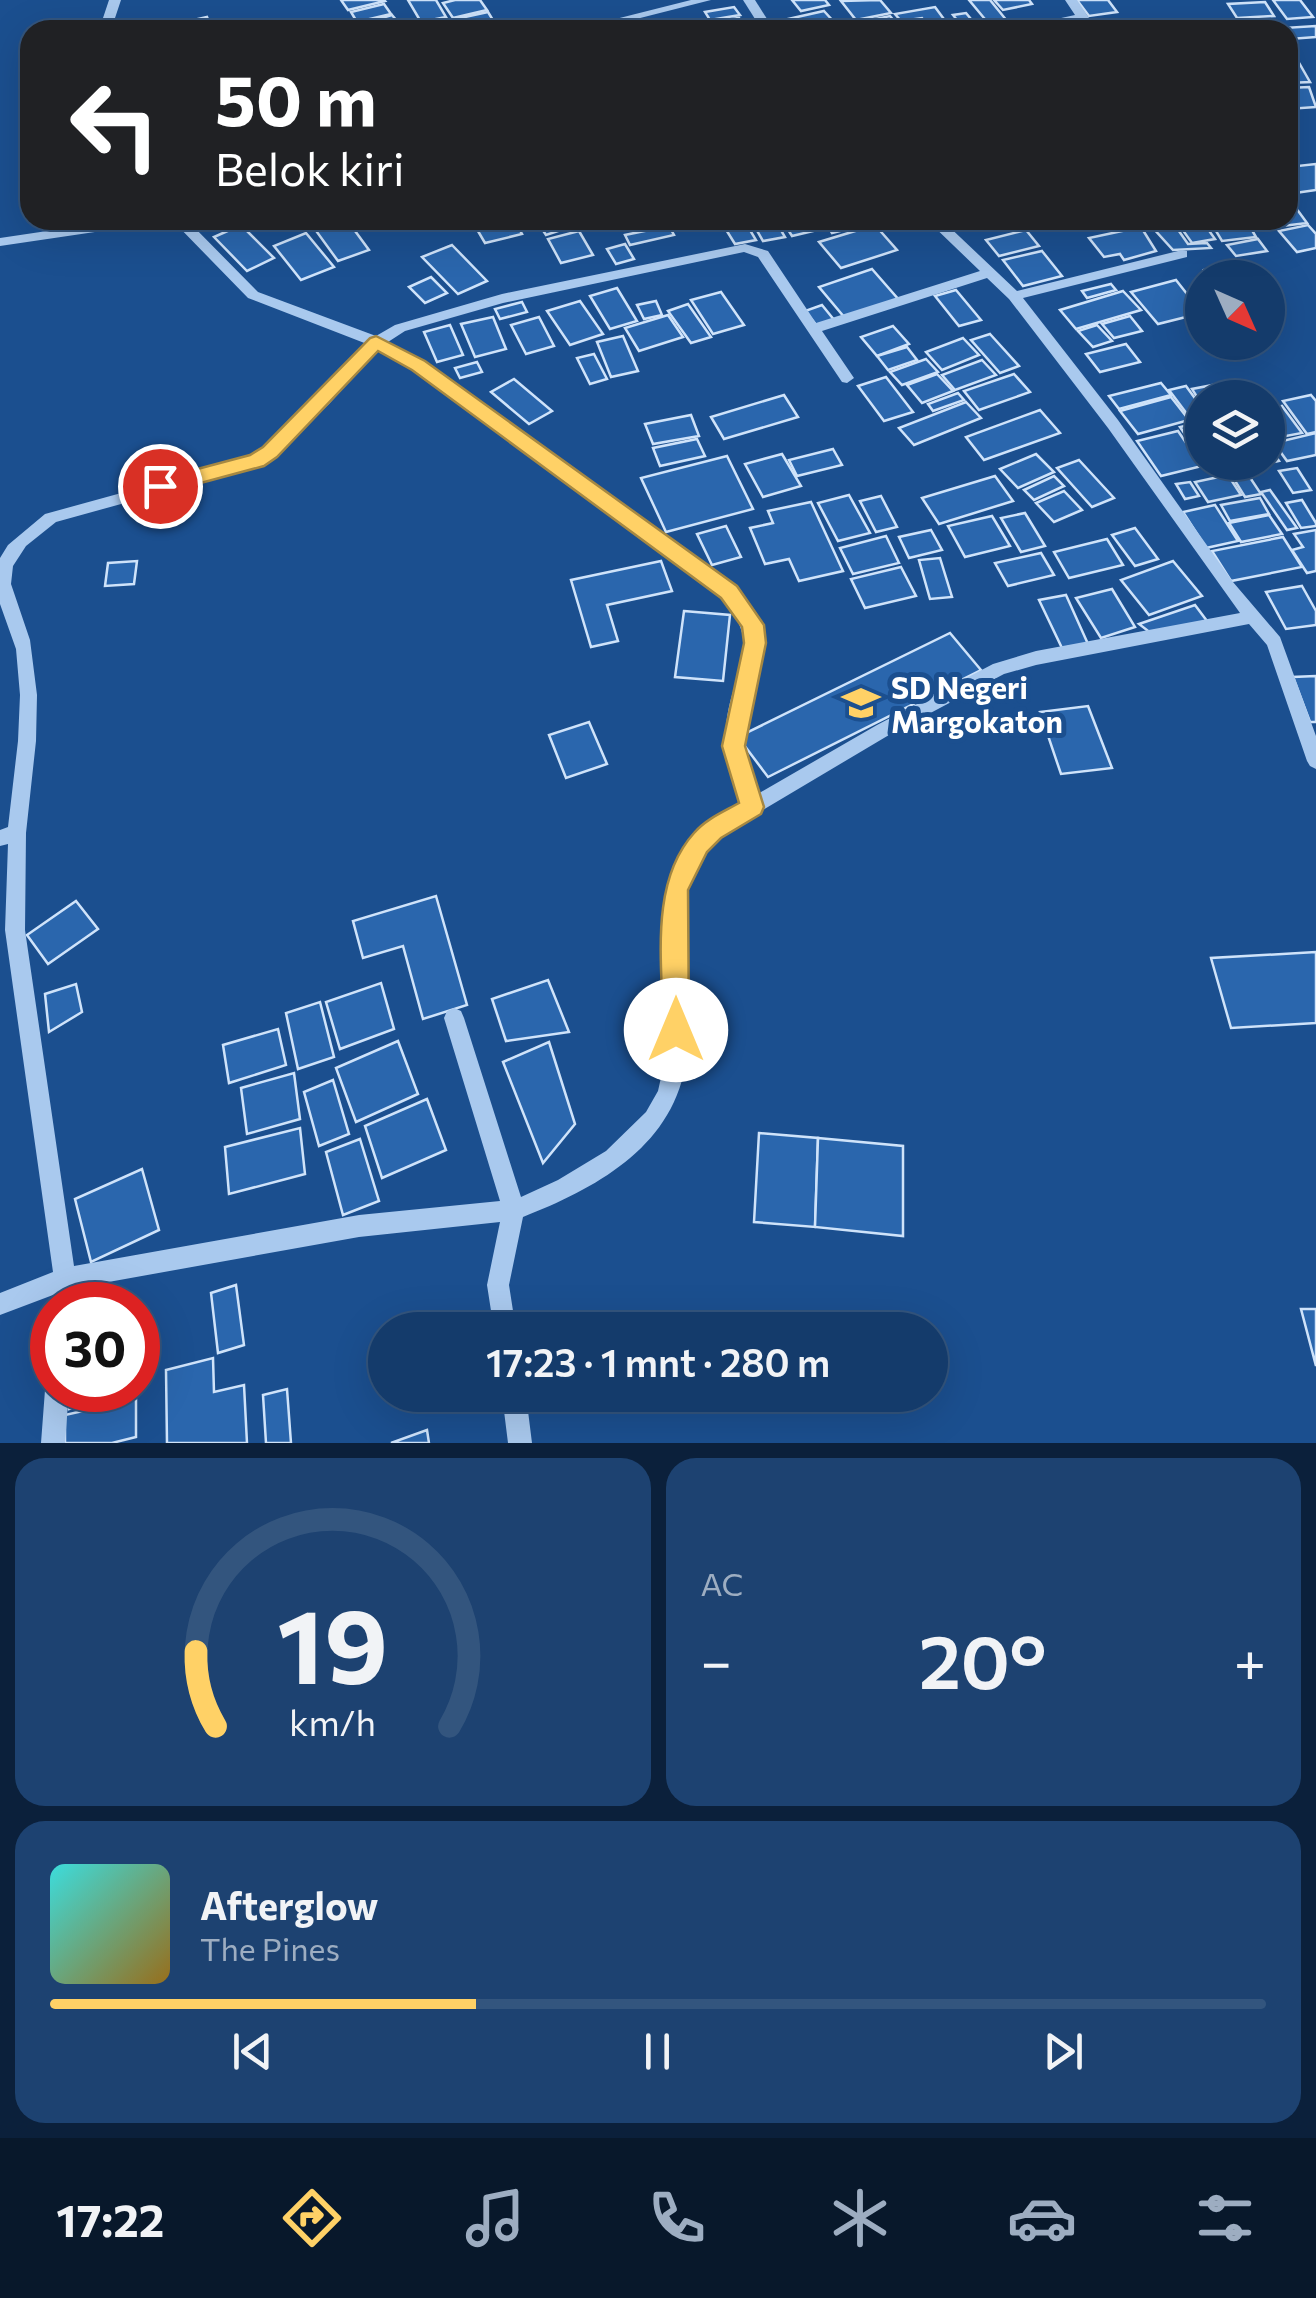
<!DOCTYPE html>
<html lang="id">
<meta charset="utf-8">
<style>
body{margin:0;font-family:Commissioner,sans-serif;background:#1d4271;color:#f1f3f6;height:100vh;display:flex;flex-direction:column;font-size:38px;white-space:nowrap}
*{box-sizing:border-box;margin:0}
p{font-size:32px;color:#9dadc1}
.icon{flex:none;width:55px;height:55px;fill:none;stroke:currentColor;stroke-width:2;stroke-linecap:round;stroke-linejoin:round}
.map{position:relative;height:1443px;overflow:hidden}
.sheet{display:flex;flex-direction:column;gap:15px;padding:15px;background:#0b203b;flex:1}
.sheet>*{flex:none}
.banner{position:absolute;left:20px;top:20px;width:1278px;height:210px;border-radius:30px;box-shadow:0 10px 40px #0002,0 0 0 2px #33557e;background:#202124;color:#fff;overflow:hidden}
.needle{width:65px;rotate:135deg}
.fabs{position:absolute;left:1185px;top:260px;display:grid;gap:20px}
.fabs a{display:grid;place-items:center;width:100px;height:100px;border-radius:50%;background:#143b6b;box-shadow:0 10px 40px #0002,0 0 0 2px #33557e;font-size:50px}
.speed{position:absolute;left:30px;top:1282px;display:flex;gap:20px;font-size:50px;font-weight:700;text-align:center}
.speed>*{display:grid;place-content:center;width:130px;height:130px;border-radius:50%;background:#143b6b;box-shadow:0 10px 40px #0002,0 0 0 2px #33557e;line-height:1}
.speed .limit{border:15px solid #d22;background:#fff;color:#111}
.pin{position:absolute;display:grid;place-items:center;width:85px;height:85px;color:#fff;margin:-42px;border:5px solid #fff;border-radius:50%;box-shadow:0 2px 10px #0007}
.me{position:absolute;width:110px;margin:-55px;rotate:0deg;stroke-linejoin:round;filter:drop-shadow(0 0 8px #0008)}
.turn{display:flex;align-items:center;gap:35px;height:210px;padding:0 30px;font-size:45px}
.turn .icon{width:130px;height:130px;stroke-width:2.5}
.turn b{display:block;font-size:70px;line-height:85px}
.big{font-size:75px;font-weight:600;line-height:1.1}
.sheet .tile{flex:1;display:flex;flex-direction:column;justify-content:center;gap:15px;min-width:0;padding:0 35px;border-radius:30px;background:#1d4271}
.sheet .dial{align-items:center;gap:0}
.dial svg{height:260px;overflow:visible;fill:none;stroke:#33557e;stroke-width:7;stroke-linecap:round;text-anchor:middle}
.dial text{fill:#f1f3f6;stroke:none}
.song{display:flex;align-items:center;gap:30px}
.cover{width:120px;height:120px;border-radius:15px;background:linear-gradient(135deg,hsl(180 70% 55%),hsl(40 70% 35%))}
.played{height:10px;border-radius:5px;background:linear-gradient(90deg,#ffd166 35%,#33557e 35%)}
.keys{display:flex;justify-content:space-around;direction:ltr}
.heat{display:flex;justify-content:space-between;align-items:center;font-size:55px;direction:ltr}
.sheet .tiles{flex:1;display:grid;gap:15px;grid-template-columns:1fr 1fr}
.tile:last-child{grid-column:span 2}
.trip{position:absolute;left:368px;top:1312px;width:580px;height:100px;border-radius:50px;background:#143b6b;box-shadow:0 10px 40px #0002,0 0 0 2px #33557e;font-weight:600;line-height:100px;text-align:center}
.menu{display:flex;height:160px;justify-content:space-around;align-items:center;background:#08182b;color:#9dadc1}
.menu .icon{width:70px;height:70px}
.menu .selected{color:#ffd166}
.menu b{font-size:45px;color:#f1f3f6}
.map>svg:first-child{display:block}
</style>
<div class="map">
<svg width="1316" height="1443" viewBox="0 0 1316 1443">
<rect width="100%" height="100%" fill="#1b4f8f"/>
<g fill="#2a66ad" stroke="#cfe3fa" stroke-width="2.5">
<polygon points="341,0 384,0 385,1 348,10"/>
<polygon points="408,0 436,0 446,17 421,22"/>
<polygon points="455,0 480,0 487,10 453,18 443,3"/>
<polygon points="792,0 825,0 829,5 801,11"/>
<polygon points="880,0 891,13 856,20 841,1"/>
<polygon points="969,0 990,0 1012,27 994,30"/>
<polygon points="994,0 1029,0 1032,4 1003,10"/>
<polygon points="1077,0 1108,0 1117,12 1089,16"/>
<polygon points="1273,0 1300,0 1313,17 1287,19"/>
<polygon points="1265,2 1274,16 1237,18 1228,4"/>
<polygon points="384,4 391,14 357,22 351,12"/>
<polygon points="734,7 740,15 710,20 705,12"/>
<polygon points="935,7 952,30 931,30 922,18 901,21 895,14"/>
<polygon points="824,11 834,22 798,30 788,19"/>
<polygon points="488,12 499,30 457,30 451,20"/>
<polygon points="966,13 980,30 965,30 953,15"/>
<polygon points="392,15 402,27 361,30 357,25"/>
<polygon points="890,16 902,30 866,30 860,22"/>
<polygon points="207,17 212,30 158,28"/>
<polygon points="739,18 746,30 714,30 710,23"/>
<polygon points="1316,26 1316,37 1290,39 1283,28"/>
<polygon points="1288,54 1294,54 1310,82 1288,83"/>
<polygon points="1309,87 1316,107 1288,109 1288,88"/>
<polygon points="1316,164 1316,190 1288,194 1288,167"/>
<polygon points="1296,208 1307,223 1274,227 1269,220 1288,220 1288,209"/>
<polygon points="337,220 347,220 369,250 338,261 314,228"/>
<polygon points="499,220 514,220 522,234 485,243 475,226"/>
<polygon points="548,220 569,220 573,226 546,235 538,223"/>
<polygon points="720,220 744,220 756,240 735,244"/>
<polygon points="751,220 775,220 785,237 763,241"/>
<polygon points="782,220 821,220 826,228 792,236"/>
<polygon points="824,220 875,220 876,222 832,233"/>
<polygon points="1246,220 1256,237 1222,241 1210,221"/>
<polygon points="1174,224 1188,244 1207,243 1211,248 1173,250 1153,228"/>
<polygon points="241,225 274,258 247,271 214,237"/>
<polygon points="875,225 897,250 841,268 819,242"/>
<polygon points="1205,225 1215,239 1192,243 1182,229"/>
<polygon points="1308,225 1316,234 1316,248 1297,252 1279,231"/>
<polygon points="669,226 674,235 630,245 625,235"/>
<polygon points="1141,227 1156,251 1124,260 1120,254 1104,257 1089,238"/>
<polygon points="1026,230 1039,246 999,256 986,240"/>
<polygon points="579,231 593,255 561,263 548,239"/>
<polygon points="306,233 334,267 301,280 274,246"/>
<polygon points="1258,239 1267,251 1236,256 1227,245"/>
<polygon points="625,244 634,259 616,264 607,249"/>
<polygon points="452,245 487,281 458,294 422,257"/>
<polygon points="1042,251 1062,276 1023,286 1003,260"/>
<polygon points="1224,265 1234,278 1210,278 1204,270"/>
<polygon points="872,269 899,300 845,318 819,287"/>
<polygon points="431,277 447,293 425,303 409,287"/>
<polygon points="1176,280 1202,313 1158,324 1131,292"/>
<polygon points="1111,284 1116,290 1087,298 1082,291"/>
<polygon points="617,288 637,321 610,329 590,296"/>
<polygon points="956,290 981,320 959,326 935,296"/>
<polygon points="1123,291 1141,310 1076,329 1060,310"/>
<polygon points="721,292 744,325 713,334 691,300"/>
<polygon points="580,301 603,334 570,345 547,311"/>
<polygon points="656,301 662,315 644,319 637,305"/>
<polygon points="522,302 527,312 500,319 495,309"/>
<polygon points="688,304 711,337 691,343 668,311"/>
<polygon points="822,305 835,321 817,326 805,311"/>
<polygon points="668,315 683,337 639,351 625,328"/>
<polygon points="1130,316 1142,331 1114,338 1102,324"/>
<polygon points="493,317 506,349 475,357 461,324"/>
<polygon points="539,317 554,346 526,354 511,325"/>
<polygon points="450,325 463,355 437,362 424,332"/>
<polygon points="1097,325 1112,341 1093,347 1078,331"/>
<polygon points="893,326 909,344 877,356 861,337"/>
<polygon points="990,334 1019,366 1000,373 971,340"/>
<polygon points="623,336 638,371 611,377 597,342"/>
<polygon points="963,338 979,355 942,370 926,352"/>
<polygon points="1126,344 1140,362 1100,372 1086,354"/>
<polygon points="907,347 917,360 888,370 877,356"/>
<polygon points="594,354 607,379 590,384 577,358"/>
<polygon points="926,359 938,372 902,385 890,372"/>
<polygon points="982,360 996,375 955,390 942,375"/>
<polygon points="477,362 482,372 460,378 455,368"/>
<polygon points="937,374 953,391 922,403 907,385"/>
<polygon points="1014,374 1030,392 979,410 964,391"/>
<polygon points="886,377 913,412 884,421 858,386"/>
<polygon points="514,379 552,411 529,424 491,392"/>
<polygon points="1161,383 1171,395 1119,409 1109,396"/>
<polygon points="1213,385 1222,398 1202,398 1202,405 1192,389"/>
<polygon points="1186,386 1202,408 1202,420 1193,422 1169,390"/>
<polygon points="958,393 964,400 933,411 928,404"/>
<polygon points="784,395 798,417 724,439 711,417"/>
<polygon points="1311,395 1316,401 1316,432 1307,434 1283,401"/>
<polygon points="1171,397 1189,420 1138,434 1120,411"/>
<polygon points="966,402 981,418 914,445 899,428"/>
<polygon points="1282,406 1302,433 1270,439 1268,409"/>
<polygon points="1040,410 1060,433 984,460 966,437"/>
<polygon points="691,415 699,436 653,444 645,424"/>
<polygon points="1202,422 1202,448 1196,450 1180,427"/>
<polygon points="1178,431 1202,466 1161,476 1137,441"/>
<polygon points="1316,433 1316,455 1287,461 1274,443"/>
<polygon points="697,439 705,456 660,466 653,448"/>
<polygon points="1268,445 1279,461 1225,473 1218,462 1268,462"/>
<polygon points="833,449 842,465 797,476 789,460"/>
<polygon points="782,454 801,486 763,497 745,464"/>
<polygon points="1036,454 1054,472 1018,488 1000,469"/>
<polygon points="727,456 753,509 666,532 641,478"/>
<polygon points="1079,460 1114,498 1092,507 1057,468"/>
<polygon points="1297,468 1311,490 1293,493 1279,471"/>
<polygon points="1247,473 1261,494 1245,497 1232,476"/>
<polygon points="1228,475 1241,495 1208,502 1195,482"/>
<polygon points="995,476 1013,501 939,524 922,498"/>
<polygon points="1054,476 1064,486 1034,500 1024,490"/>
<polygon points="1190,482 1199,496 1185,499 1176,484"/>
<polygon points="1270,490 1297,528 1287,530 1261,492"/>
<polygon points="1064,491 1082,510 1054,522 1036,503"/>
<polygon points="849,495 870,533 838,541 818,503"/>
<polygon points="881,496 897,527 876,532 860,501"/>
<polygon points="1260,498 1269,514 1230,521 1221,505"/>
<polygon points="1302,500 1316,523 1316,526 1301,528 1286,503"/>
<polygon points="811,502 843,571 799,581 789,559 765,564 750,528 773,523 768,511"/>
<polygon points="1215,505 1238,541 1206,548 1183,512"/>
<polygon points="1025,513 1045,546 1021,552 1001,518"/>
<polygon points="1269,515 1282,534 1241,542 1229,523"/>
<polygon points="992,516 1010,546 965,557 948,526"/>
<polygon points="726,526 741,557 712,565 697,534"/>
<polygon points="1135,528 1158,559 1135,566 1112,535"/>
<polygon points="931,530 942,550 909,558 899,537"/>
<polygon points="1316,530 1316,571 1307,573 1292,550 1303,547 1294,534"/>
<polygon points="886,536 899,563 853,574 840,548"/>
<polygon points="1283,537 1302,567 1231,581 1212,551"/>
<polygon points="1107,539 1123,565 1069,578 1054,552"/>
<polygon points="1041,553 1054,575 1008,586 995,563"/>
<polygon points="940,558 952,597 930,599 919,560"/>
<polygon points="137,561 134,584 105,586 108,563"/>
<polygon points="661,561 672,591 607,605 618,641 591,647 571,580"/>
<polygon points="1173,561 1202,596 1149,615 1121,580"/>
<polygon points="901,567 916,596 865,608 851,579"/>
<polygon points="1302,586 1316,611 1316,625 1286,629 1266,592"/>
<polygon points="1112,589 1135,627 1101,638 1076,598"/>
<polygon points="1066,595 1088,644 1062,648 1039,600"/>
<polygon points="1195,605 1207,621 1152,634 1139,624"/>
<polygon points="684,611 730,615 723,681 675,677"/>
<polygon points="950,633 981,670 768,777 738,737"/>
<polygon points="1316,676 1316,722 1310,722 1293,677"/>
<polygon points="1088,706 1112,768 1061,774 1040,712"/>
<polygon points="589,722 607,764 566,778 549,735"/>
<polygon points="436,896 467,1005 423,1019 403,946 363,958 353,921"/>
<polygon points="76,901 98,929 48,964 27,935"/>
<polygon points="1316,952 1316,1023 1231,1028 1211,958"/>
<polygon points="548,980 569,1032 506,1041 492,999"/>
<polygon points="381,983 394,1029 340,1049 326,1002"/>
<polygon points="76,984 82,1012 49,1032 45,994"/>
<polygon points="320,1002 334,1057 298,1069 286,1013"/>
<polygon points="278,1029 286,1065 229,1083 223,1045"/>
<polygon points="398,1041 418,1094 356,1122 336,1068"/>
<polygon points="549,1042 575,1124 543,1163 503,1062"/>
<polygon points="294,1073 300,1119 247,1134 241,1088"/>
<polygon points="333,1080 349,1134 319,1146 304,1092"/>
<polygon points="427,1099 446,1150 382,1178 365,1126"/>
<polygon points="300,1128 305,1174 229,1194 225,1147"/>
<polygon points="759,1133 818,1138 815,1227 754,1222"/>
<polygon points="818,1138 903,1146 903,1236 815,1227"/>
<polygon points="360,1139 379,1201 343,1215 326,1152"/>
<polygon points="142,1169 159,1230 91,1262 75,1199"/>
<polygon points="236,1285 244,1345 218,1353 211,1293"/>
<polygon points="1301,1309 1316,1309 1316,1366"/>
<polygon points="213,1358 214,1392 244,1385 247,1443 167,1443 166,1370"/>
<polygon points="287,1389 291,1443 266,1443 263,1395"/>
<polygon points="67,1390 126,1390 69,1409"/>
<polygon points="136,1399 136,1437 112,1443 65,1443 65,1415"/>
<polygon points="427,1430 429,1443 391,1443"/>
</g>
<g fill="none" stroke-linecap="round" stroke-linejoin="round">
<g fill="#a9c9ee" fill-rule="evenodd">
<polygon points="109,0 121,0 111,30 99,30"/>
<polygon points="691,0 711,0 593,30 572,30"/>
<polygon points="743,0 755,0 774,30 762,30"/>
<polygon points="1065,0 1077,0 1097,30 1085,30 1079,21 1030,30 1005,30 1075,15"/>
<polygon points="121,220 156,220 149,224 0,246 0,238"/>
<path d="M172,220H187L258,292L376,336L395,325L502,294L745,244L768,251L816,323L980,271L927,220H942L1017,291L1182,250L1187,251V257L1023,298L1118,420L1233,582L1280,637L1316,736V769L1310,766L1307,761L1267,645L1249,624L1036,665L1004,674L889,735L719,836L693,869L685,889C686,930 686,971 686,1013C686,1030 689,1049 685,1067C670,1149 594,1189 523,1217L509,1285L516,1330H494L487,1285L500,1222L359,1237L75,1288L74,1305L52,1307L53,1295L0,1315V1293L53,1272L5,930L8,844L0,846V830L8,827L18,741L20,695L16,649L0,604V558L8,545L45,514L252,457L319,396L367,344L248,298ZM744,252L758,257L842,382L847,383L854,378L822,331L987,278L1009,299L1108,428L1240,613L1036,651L993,664L877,725L756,795C747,772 741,751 743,726C749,661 783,651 735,587L423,362L388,342L405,331L503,303ZM379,349L413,368L723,597C766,654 730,670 726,728C724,756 732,778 742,803L705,824L679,858L667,889L666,1055L658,1091L646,1112L606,1151L558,1180L521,1197L464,1018L461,1011L454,1008L447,1011L444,1018L500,1201L359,1215L74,1266L25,930L26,833L36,741L37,695L30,640L11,584L13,566L26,546L56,522L262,465L329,404Z"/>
<polygon points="52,1380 52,1390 69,1390 65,1443 41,1443 45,1390"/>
<polygon points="502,1395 526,1395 532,1443 508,1443"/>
</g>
</g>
<path fill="#ffd166" stroke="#a68842" stroke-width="2.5" d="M376,336L425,361L737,586L764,625L766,643L745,746L764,807L761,814L721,838L707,852L688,890L689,1030L685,1039L676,1043L666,1039L663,1030C663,967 648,884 694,833C706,819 723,812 739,803L722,746L744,643L742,627L721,598L412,370L378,351L277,457L264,466L160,494L149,486L152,481L250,455L263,447L370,338Z"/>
<defs>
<g id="school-bare" transform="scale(3)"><path d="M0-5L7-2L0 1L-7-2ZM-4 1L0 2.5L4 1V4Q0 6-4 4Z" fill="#ffd166" stroke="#1b4f8f" stroke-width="2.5" paint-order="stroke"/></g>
</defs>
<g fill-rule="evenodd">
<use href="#school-bare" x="861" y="703"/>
</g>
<g text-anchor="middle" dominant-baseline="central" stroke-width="10" stroke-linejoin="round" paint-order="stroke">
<g font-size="30" font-weight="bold" fill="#fff" stroke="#1b4f8f" text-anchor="start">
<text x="891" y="686">SD Negeri<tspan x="891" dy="34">Margokaton</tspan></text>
</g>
</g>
</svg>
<div class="fabs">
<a><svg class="needle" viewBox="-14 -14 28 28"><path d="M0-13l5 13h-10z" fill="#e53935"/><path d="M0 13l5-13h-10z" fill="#9dadc1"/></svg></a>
<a><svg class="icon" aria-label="layers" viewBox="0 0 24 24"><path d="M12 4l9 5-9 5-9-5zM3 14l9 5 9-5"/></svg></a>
</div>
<div class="speed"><div class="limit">30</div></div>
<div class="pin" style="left:160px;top:486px;background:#d93025"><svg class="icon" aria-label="arrive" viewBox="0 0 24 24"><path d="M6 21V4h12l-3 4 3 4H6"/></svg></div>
<svg class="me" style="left:676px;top:1030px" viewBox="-20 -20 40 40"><circle r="19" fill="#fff"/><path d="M0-13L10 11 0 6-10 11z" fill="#ffd166"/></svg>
<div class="trip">17:23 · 1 mnt · 280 m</div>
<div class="banner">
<div class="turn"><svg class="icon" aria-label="left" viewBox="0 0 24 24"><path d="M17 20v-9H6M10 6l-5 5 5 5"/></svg><div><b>50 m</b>Belok kiri</div></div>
</div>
</div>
<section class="sheet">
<div class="tiles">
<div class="tile dial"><svg viewBox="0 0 100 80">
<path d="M14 69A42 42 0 1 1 86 69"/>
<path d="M14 69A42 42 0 0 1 8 46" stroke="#ffd166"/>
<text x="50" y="56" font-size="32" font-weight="700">19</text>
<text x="50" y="72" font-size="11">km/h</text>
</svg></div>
<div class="tile"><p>AC</p>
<div class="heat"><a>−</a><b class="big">20°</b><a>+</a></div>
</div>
<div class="tile">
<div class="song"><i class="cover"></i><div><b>Afterglow</b><p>The Pines</p></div></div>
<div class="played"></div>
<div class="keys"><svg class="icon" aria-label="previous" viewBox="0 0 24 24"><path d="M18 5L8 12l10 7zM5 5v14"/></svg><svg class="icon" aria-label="pause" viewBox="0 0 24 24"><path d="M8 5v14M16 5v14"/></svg><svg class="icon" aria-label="next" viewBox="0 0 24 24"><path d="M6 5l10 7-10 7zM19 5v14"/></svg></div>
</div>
</div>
</section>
<nav class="menu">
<b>17:22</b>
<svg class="icon selected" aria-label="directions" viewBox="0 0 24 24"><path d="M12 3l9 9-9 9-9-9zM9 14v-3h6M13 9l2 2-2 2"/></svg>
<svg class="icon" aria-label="music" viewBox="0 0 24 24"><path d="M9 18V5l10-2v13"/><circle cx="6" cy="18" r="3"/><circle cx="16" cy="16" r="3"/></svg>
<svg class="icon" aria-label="phone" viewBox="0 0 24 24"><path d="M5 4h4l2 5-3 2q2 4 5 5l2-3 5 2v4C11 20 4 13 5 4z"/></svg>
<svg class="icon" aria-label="climate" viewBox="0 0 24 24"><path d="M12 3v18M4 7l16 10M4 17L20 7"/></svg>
<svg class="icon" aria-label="car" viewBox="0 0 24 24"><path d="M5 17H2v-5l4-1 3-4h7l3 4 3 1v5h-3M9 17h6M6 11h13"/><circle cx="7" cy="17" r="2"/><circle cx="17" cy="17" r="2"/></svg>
<svg class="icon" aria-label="filters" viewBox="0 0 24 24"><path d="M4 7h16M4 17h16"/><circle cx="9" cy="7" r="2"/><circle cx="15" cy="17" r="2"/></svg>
</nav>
